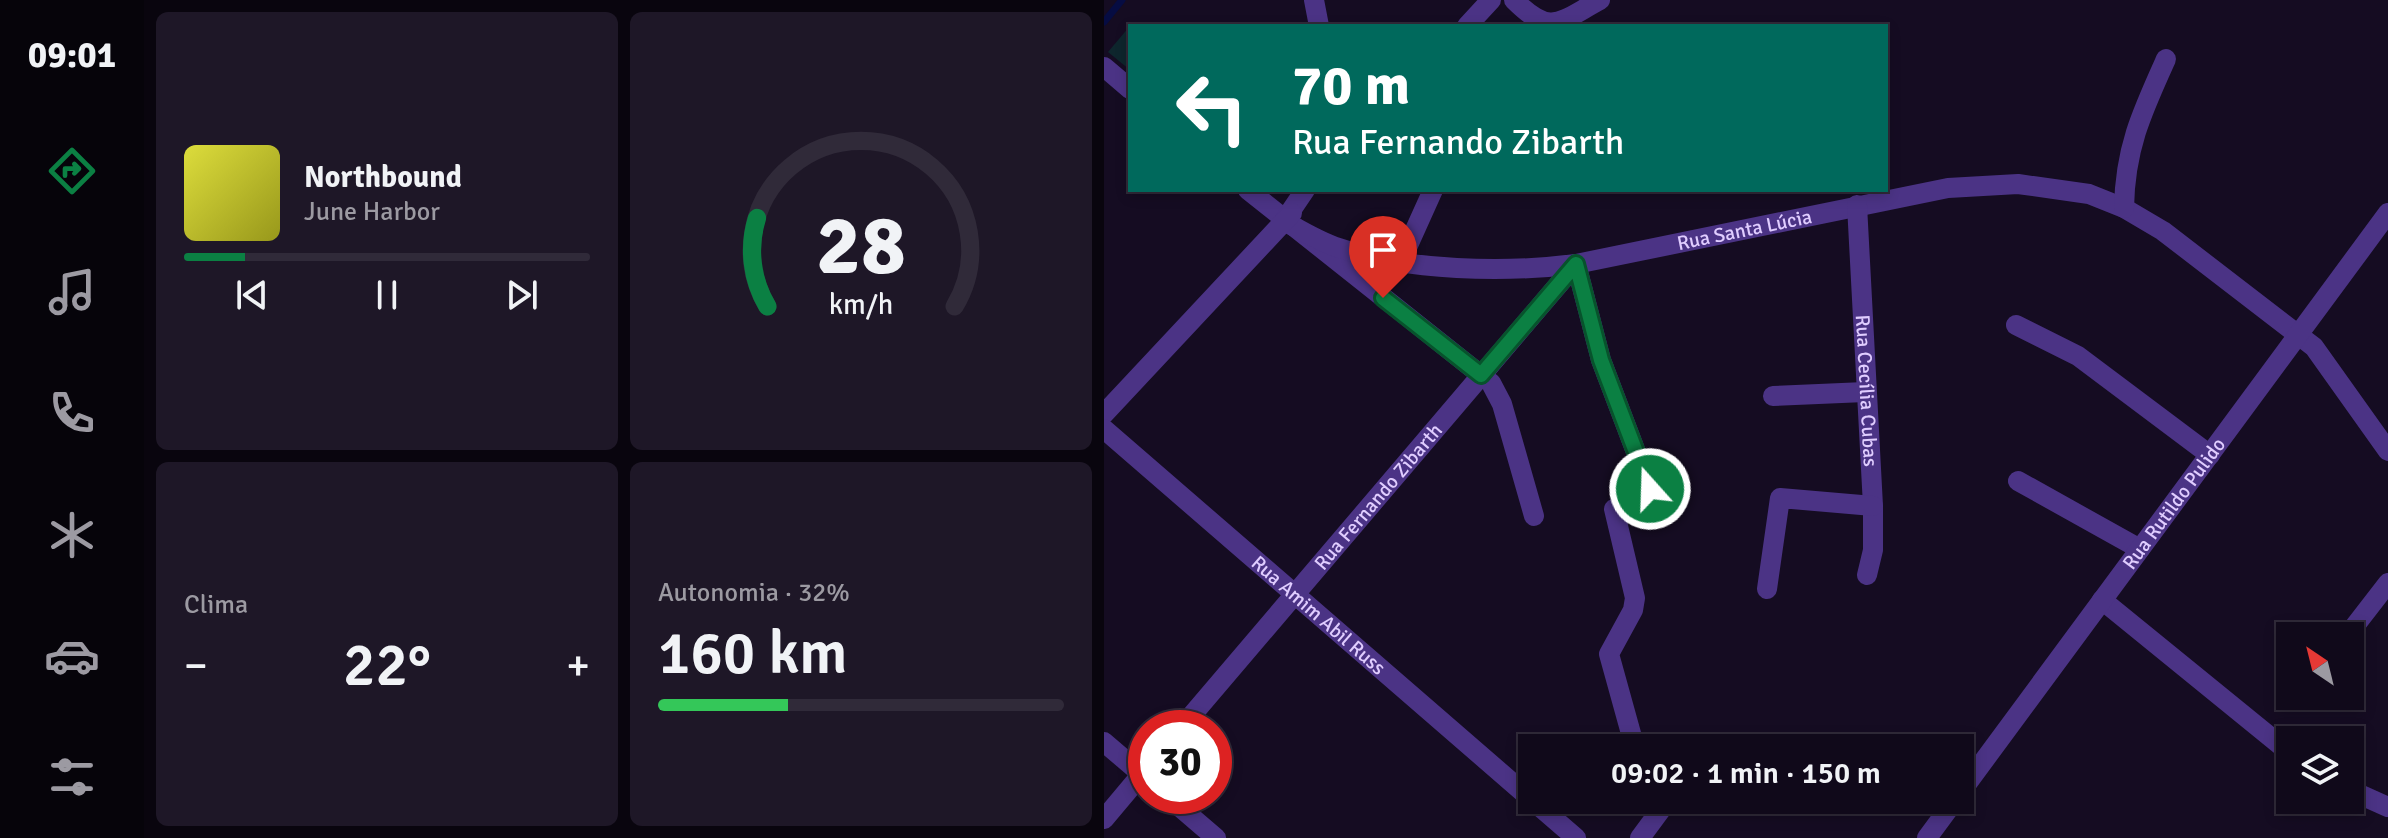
<!DOCTYPE html>
<html lang="pt">
<meta charset="utf-8">
<style>
body{margin:0;font-family:Signika,sans-serif;background:#1e1727;color:#f1f3f6;height:100vh;display:flex;flex-direction:column;font-size:30px;white-space:nowrap}
*{box-sizing:border-box;margin:0}
p{font-size:26px;color:#9c9aa2}
.icon{flex:none;width:44px;height:44px;fill:none;stroke:currentColor;stroke-width:2;stroke-linecap:round;stroke-linejoin:round}
.map{position:relative;flex:1;overflow:hidden}
.sheet{display:flex;flex-direction:column;gap:12px;padding:12px;background:#09050e;width:960px}
.sheet>*{flex:none}
.guide{position:absolute;left:24px;top:24px;width:760px;height:168px;border-radius:0px;box-shadow:0 4px 12px #0003,0 0 0 2px #302a39;background:#00695c;color:#fff;overflow:hidden}
.needle{width:52px;rotate:325deg}
.fabs{position:absolute;left:1172px;top:622px;display:grid;gap:16px}
.fabs a{display:grid;place-items:center;width:88px;height:88px;border-radius:0px;background:#10091a;box-shadow:0 4px 12px #0003,0 0 0 2px #302a39;font-size:40px}
.speed{position:absolute;left:24px;top:710px;display:flex;gap:16px;font-size:40px;font-weight:700;text-align:center}
.speed>*{display:grid;place-content:center;width:104px;height:104px;border-radius:50%;background:#10091a;box-shadow:0 4px 12px #0003,0 0 0 2px #302a39;line-height:1}
.speed .limit{border:12px solid #d22;background:#fff;color:#111}
.pin{position:absolute;display:grid;place-items:center;width:68px;height:68px;color:#fff;margin:-82px -34px;border-radius:50% 50% 50% 0;rotate:-45deg;box-shadow:0 0 8px #0007}
.pin .icon{rotate:45deg}
.me{position:absolute;width:88px;margin:-44px;rotate:340deg;stroke-linejoin:round;filter:drop-shadow(0 0 6px #0008)}
.turn{display:flex;align-items:center;gap:28px;height:168px;padding:0 32px;font-size:36px}
.turn .icon{width:104px;height:104px;stroke-width:2.5}
.turn b{display:block;font-size:56px;line-height:68px}
.big{font-size:60px;font-weight:600;line-height:1.1}
.sheet .tile{flex:1;display:flex;flex-direction:column;justify-content:center;gap:12px;min-width:0;padding:0 28px;border-radius:12px;background:#1e1727}
.sheet .dial{align-items:center;gap:0}
.dial svg{height:208px;overflow:visible;fill:none;stroke:#302a39;stroke-width:7;stroke-linecap:round;text-anchor:middle}
.dial text{fill:#f1f3f6;stroke:none}
.song{display:flex;align-items:center;gap:24px}
.cover{width:96px;height:96px;border-radius:12px;background:linear-gradient(135deg,hsl(60 70% 55%),hsl(60 70% 35%))}
.played{height:8px;border-radius:4px;background:linear-gradient(90deg,#0b8043 15%,#302a39 15%)}
.keys{display:flex;justify-content:space-around;direction:ltr}
.heat{display:flex;justify-content:space-between;align-items:center;font-size:44px;direction:ltr}
.charge{height:12px;border-radius:6px;background:linear-gradient(90deg,#34c759 32%,#302a39 0)}
.sheet .tiles{flex:1;display:grid;gap:12px;grid-template-columns:repeat(2,1fr)}
.trip{position:absolute;left:414px;top:734px;width:456px;height:80px;border-radius:0px;background:#10091a;box-shadow:0 4px 12px #0003,0 0 0 2px #302a39;font-weight:600;line-height:80px;text-align:center}
main{display:flex;flex:1;min-height:0}
.menu{display:flex;flex-direction:column;width:144px;justify-content:space-around;align-items:center;background:#06040a;color:#9c9aa2}
.menu .icon{width:56px;height:56px}
.menu .selected{color:#0b8043}
.menu b{font-size:36px;color:#f1f3f6}
.map>svg:first-child{display:block}
</style>
<main>
<nav class="menu">
<b>09:01</b>
<svg class="icon selected" aria-label="directions" viewBox="0 0 24 24"><path d="M12 3l9 9-9 9-9-9zM9 14v-3h6M13 9l2 2-2 2"/></svg>
<svg class="icon" aria-label="music" viewBox="0 0 24 24"><path d="M9 18V5l10-2v13"/><circle cx="6" cy="18" r="3"/><circle cx="16" cy="16" r="3"/></svg>
<svg class="icon" aria-label="phone" viewBox="0 0 24 24"><path d="M5 4h4l2 5-3 2q2 4 5 5l2-3 5 2v4C11 20 4 13 5 4z"/></svg>
<svg class="icon" aria-label="climate" viewBox="0 0 24 24"><path d="M12 3v18M4 7l16 10M4 17L20 7"/></svg>
<svg class="icon" aria-label="car" viewBox="0 0 24 24"><path d="M5 17H2v-5l4-1 3-4h7l3 4 3 1v5h-3M9 17h6M6 11h13"/><circle cx="7" cy="17" r="2"/><circle cx="17" cy="17" r="2"/></svg>
<svg class="icon" aria-label="filters" viewBox="0 0 24 24"><path d="M4 7h16M4 17h16"/><circle cx="9" cy="7" r="2"/><circle cx="15" cy="17" r="2"/></svg>
</nav>
<section class="sheet">
<div class="tiles">
<div class="tile">
<div class="song"><i class="cover"></i><div><b>Northbound</b><p>June Harbor</p></div></div>
<div class="played"></div>
<div class="keys"><svg class="icon" aria-label="previous" viewBox="0 0 24 24"><path d="M18 5L8 12l10 7zM5 5v14"/></svg><svg class="icon" aria-label="pause" viewBox="0 0 24 24"><path d="M8 5v14M16 5v14"/></svg><svg class="icon" aria-label="next" viewBox="0 0 24 24"><path d="M6 5l10 7-10 7zM19 5v14"/></svg></div>
</div>
<div class="tile dial"><svg viewBox="0 0 100 80">
<path d="M14 69A42 42 0 1 1 86 69"/>
<path d="M14 69A42 42 0 0 1 10 35" stroke="#0b8043"/>
<text x="50" y="56" font-size="32" font-weight="700">28</text>
<text x="50" y="72" font-size="11">km/h</text>
</svg></div>
<div class="tile"><p>Clima</p>
<div class="heat"><a>−</a><b class="big">22°</b><a>+</a></div>
</div>
<div class="tile"><p>Autonomia · 32%</p><b class="big">160 km</b><div class="charge"></div></div>
</div>
</section>
<div class="map">
<svg width="1284" height="838" viewBox="0 0 1284 838">
<rect width="100%" height="100%" fill="#150c22"/>
<polygon fill="#0e262d" points="26,26 26,70 4,52"/>
<g fill="none" stroke-linecap="round" stroke-linejoin="round">
<polyline stroke="#060c42" stroke-width="7" points="0,22 18,0"/>
<g stroke="#4b3385" stroke-width="20">
<polyline points="210,0 215,26"/>
<path d="M410,0C447,37 455,22 496,0"/>
<polyline points="363,26 387,0"/>
<polyline points="0,67 26,89"/>
<polyline points="144,190 387,383 398,404 430,516"/>
<path id="s1" d="M201,190L180,221C198,231 216,242 235,248C304,271 401,273 472,264L844,188L914,184L985,194L1020,208L1059,231L1210,347L1284,451"/>
<path id="s2" d="M753,205L769,506V550L763,575"/>
<path d="M1020,208C1021,148 1038,112 1062,59"/>
<polyline points="297,261 329,190"/>
<polyline points="472,264 497,360 546,489"/>
<polyline points="912,325 974,356 1106,455"/>
<polyline points="669,396 761,392"/>
<polyline points="0,414 188,213"/>
<path id="s3" d="M0,429L472,838"/>
<polyline points="914,481 1036,549"/>
<polyline points="510,509 531,598 529,610 505,654 531,748"/>
<polyline points="663,589 676,498 769,506"/>
<polyline points="998,600 1186,753"/>
<polyline points="1243,636 1284,583"/>
<path id="s4" d="M77,728L472,264"/>
<polyline points="0,742 42,778"/>
<polyline points="1246,790 1284,807"/>
<path id="s5" d="M856,793L1284,213"/>
<polyline points="63,796 112,838"/>
<polyline points="0,819 42,769"/>
<polyline points="536,838 564,800"/>
<polyline points="823,838 851,800"/>
</g>
</g>
<g fill="none" stroke-linecap="round" stroke-linejoin="round">
<g stroke="#07532c" stroke-width="20">
<polyline id="route" points="279,298 377,375 472,264 497,360 546,489"/>
</g>
<use href="#route" stroke="#0b8043" stroke-width="14"/>
</g>
<g text-anchor="middle" dominant-baseline="central" stroke-width="8" stroke-linejoin="round" paint-order="stroke">
<g font-size="20" fill="#e0cdff" stroke="#150c22">
<text stroke="none"><textPath href="#s1" startOffset="510">Rua Santa Lúcia</textPath></text>
<text stroke="none"><textPath href="#s2" startOffset="186">Rua Cecília Cubas</textPath></text>
<text stroke="none"><textPath href="#s4" startOffset="304">Rua Fernando Zibarth</textPath></text>
<text stroke="none"><textPath href="#s5" startOffset="360">Rua Rutildo Pulido</textPath></text>
<text stroke="none"><textPath href="#s3" startOffset="284">Rua Amim Abil Russ</textPath></text>
</g>
</g>
</svg>
<div class="fabs">
<a><svg class="needle" viewBox="-14 -14 28 28"><path d="M0-13l5 13h-10z" fill="#e53935"/><path d="M0 13l5-13h-10z" fill="#9c9aa2"/></svg></a>
<a><svg class="icon" aria-label="layers" viewBox="0 0 24 24"><path d="M12 4l9 5-9 5-9-5zM3 14l9 5 9-5"/></svg></a>
</div>
<div class="speed"><div class="limit">30</div></div>
<div class="pin" style="left:279px;top:298px;background:#d93025"><svg class="icon" aria-label="arrive" viewBox="0 0 24 24"><path d="M6 21V4h12l-3 4 3 4H6"/></svg></div>
<svg class="me" style="left:546px;top:489px" viewBox="-20 -20 40 40"><circle r="17" fill="#0b8043" stroke="#fff" stroke-width="3"/><path d="M0-11L8 9 0 5-8 9z" fill="#fff"/></svg>
<div class="trip">09:02 · 1 min · 150 m</div>
<div class="guide">
<div class="turn"><svg class="icon" aria-label="left" viewBox="0 0 24 24"><path d="M17 20v-9H6M10 6l-5 5 5 5"/></svg><div><b>70 m</b>Rua Fernando Zibarth</div></div>
</div>
</div>
</main>
